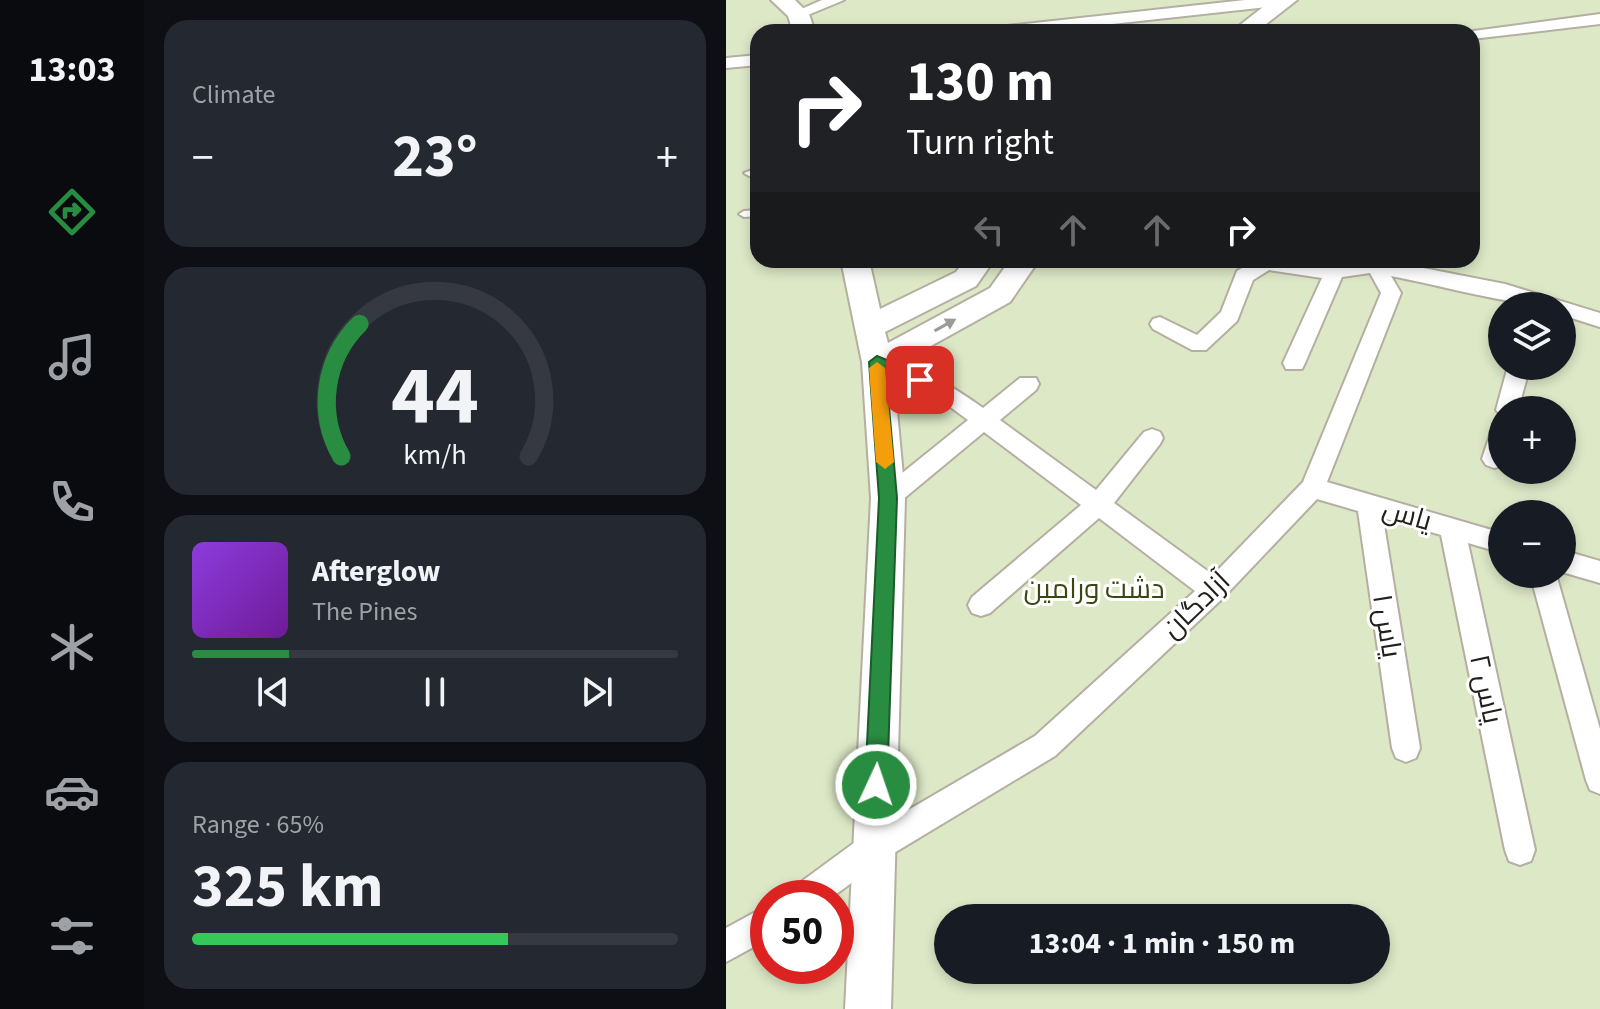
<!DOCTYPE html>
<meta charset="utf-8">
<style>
body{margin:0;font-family:"Source Sans 3",Cairo,sans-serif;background:#242831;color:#f1f3f6;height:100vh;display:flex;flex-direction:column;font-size:30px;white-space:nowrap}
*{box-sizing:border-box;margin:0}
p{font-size:26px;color:#9ea1a6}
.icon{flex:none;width:44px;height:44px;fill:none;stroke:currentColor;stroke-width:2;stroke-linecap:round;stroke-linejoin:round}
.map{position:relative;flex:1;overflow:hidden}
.details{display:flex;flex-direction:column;gap:20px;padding:20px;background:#0d0f14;width:582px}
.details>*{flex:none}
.hud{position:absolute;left:24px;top:24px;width:730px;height:244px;border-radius:24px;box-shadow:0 4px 12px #0003;background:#202124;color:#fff;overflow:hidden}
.tools{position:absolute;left:762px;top:292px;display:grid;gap:16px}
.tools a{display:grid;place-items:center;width:88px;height:88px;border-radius:50%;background:#171b24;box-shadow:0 4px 12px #0003;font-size:40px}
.speed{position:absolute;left:24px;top:880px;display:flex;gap:16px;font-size:40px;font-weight:700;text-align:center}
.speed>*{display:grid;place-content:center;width:104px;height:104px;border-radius:50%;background:#171b24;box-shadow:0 4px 12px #0003;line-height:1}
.speed .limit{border:12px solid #d22;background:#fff;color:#111}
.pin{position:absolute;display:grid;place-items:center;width:68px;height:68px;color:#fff;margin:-34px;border-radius:16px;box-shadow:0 4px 12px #0006}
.me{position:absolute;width:88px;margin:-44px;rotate:3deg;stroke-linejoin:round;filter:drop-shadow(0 0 6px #0008)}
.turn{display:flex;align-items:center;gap:28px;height:168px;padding:0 24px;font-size:36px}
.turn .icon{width:104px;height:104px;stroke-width:2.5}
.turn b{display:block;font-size:56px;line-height:68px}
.lanes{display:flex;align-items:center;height:76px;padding:0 24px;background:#0003;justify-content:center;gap:40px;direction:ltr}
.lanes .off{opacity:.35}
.big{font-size:60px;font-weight:700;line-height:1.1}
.details .card{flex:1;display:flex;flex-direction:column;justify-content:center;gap:12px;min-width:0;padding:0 28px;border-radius:24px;background:#242831}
.details .dial{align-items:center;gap:0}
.dial svg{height:208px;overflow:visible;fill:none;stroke:#363941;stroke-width:7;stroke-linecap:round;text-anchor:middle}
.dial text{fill:#f1f3f6;stroke:none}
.song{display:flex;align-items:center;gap:24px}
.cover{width:96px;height:96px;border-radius:12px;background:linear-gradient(135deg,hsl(270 70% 55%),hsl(280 70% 35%))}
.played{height:8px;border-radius:4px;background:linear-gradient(90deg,#298d41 20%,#363941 20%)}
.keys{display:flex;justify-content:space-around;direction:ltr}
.heat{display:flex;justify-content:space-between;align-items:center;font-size:44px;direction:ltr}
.charge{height:12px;border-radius:6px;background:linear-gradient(90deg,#34c759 65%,#363941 0)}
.trip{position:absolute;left:208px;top:904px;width:456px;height:80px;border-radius:40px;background:#171b24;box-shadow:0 4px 12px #0003;font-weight:700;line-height:80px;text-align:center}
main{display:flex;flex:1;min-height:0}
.tab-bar{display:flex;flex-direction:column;width:144px;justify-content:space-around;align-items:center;background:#090b0e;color:#9ea1a6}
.tab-bar .icon{width:56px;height:56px}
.tab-bar .current{color:#298d41}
.tab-bar b{font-size:36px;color:#f1f3f6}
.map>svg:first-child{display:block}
</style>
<main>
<nav class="tab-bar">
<b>13:03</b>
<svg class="icon current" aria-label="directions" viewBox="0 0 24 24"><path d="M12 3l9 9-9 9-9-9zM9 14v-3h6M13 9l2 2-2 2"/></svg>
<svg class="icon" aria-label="music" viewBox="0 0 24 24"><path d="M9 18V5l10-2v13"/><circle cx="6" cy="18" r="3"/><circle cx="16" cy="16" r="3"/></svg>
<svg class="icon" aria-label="phone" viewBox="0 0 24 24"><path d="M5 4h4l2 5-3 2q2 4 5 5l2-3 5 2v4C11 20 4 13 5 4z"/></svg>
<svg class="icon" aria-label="climate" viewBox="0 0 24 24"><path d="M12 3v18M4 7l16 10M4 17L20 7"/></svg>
<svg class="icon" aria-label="car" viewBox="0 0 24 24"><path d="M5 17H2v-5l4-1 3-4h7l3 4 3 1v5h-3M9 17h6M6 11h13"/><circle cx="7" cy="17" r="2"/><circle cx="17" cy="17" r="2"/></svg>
<svg class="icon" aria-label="filters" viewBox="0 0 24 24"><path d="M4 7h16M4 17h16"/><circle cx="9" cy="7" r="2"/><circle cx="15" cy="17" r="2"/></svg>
</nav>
<section class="details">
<div class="card"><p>Climate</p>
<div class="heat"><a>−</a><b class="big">23°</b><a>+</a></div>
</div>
<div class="card dial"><svg viewBox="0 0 100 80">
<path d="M14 69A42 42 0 1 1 86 69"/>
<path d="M14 69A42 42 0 0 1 21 18" stroke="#298d41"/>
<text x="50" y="56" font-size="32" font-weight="700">44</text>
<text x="50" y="72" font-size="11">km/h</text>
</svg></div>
<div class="card">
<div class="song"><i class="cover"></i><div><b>Afterglow</b><p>The Pines</p></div></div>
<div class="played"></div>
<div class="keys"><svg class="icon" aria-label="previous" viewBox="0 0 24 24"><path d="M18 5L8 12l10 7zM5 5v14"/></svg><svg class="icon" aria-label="pause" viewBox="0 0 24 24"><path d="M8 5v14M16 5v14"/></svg><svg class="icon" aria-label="next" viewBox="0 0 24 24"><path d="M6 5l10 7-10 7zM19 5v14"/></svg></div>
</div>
<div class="card"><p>Range · 65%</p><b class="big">325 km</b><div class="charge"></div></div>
</section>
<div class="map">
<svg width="874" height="1009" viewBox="0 0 874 1009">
<rect width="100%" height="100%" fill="#fbf4e6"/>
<path fill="#dde8c7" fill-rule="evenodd" d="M0,0H874V1009H0ZM32,32H746V260H32ZM776,306H836V366H776ZM776,410H836V470H776ZM776,514H836V574H776ZM42,898H110V966H42ZM222,918H650V970H222Z"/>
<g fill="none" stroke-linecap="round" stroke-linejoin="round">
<g stroke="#b5afa2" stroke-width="4">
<g id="lane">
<polygon points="32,168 32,174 23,176 18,173"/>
<polygon points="32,210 32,216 18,217 13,214 18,211"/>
</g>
</g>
<g stroke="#b5afa2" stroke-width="4">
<g id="street">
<polygon points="96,0 118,0 77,17 72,19 64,14"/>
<polygon points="519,0 568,0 560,5 313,32 263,32 271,27"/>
<polygon points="874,14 874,24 746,39 746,32 740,32"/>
<polygon points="32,55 32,65 0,68 0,58"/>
<path d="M530,260H566L603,265L656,260L779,284L874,313V327L836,315V306C784,306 718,286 665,276L675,293L601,482L776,533V553L742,543L809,850L805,861L794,865L783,861L779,850L715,535L657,518L694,748L690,758L680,762L670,758L666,748L632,511L591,499L497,598L329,756L158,859L105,898H64L68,887L136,837L309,736L469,591L373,518L264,613L255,616L246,613L242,605L246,597L355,505L258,432L170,505L162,508L154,505L150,498L154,491L242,420L208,395L143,368L140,362L143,356C168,349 237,393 257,408L294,378H310L313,384L310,390L274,420L370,490L418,432L426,429L434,432L437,438L434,444L388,503L487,575L577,482L655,293L644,273L616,277L579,363L576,369H560L557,363L596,278L543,270L527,280L511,321L480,350H466L427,329L424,324L427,319L434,317L471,335L495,312L511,271Z"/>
<polygon points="782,366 804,366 792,410 776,410 776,417 770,410"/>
<polygon points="776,420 776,466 768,468 760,465 756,459 768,423"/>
<polygon points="836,550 874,561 874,583 836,572"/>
<polygon points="804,574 830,574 874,729 874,794 864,790 860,780"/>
<polygon points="42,905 42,939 0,962 0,928"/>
</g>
</g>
<g stroke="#b5afa2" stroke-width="4">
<g id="secondary">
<polygon points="45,0 69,0 83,14 89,32 67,32 62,16"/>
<polygon points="546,0 571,0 530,32 505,32"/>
<polygon points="115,260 143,260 154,309 230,272 239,260 268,260 250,286 159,332 162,343 264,288 284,260 313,260 284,302 167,367 179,498 165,1009 119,1009 145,498 136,362"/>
</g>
</g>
<use href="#lane" fill="#fff" fill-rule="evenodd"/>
<use href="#street" fill="#fff" fill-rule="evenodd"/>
<use href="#secondary" fill="#fff" fill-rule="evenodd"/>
</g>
<defs><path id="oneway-solid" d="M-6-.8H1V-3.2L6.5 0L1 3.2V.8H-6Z" transform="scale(2)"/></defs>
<use fill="#9c9b98" href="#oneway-solid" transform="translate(219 325) rotate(-29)"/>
<polygon fill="#298d41" stroke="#1b5c2a" stroke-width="2" points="151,356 200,376 203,380 194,387 160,373 171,498 161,785 158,792 150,795 142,792 139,785 153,498 143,362"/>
<polygon fill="#f59e0b" points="151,362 159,368 168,462 159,469 150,462 143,368"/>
<g text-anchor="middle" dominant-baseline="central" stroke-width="6" stroke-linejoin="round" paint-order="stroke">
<g font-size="28" fill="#22201b" stroke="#fff">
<text transform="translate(681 515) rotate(16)">یاس</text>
<text transform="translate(470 605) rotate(-44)">آزادگان</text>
<text transform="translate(661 626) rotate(81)">یاس ۱</text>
<text transform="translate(760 689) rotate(78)">یاس ۲</text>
</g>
<g font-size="28" fill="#3a4710" stroke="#fff">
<text x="368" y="589">دشت ورامین</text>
</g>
</g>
</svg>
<div class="tools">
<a><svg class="icon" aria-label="layers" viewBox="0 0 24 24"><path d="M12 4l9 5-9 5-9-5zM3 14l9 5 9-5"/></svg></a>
<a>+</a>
<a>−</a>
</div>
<div class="speed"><div class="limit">50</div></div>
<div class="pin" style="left:194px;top:380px;background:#d93025"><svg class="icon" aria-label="arrive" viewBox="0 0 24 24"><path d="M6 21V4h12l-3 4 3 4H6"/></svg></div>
<svg class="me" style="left:150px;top:785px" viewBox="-20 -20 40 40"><circle r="17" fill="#298d41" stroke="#fff" stroke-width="3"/><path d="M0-11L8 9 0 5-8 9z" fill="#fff"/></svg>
<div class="trip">13:04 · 1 min · 150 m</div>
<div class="hud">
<div class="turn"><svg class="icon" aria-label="right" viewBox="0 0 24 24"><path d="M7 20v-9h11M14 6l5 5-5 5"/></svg><div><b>130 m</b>Turn right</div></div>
<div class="lanes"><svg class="icon off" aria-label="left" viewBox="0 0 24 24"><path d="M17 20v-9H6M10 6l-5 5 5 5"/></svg><svg class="icon off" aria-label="ahead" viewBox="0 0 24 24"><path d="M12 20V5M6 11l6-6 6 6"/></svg><svg class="icon off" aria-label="ahead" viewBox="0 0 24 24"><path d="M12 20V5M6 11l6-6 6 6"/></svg><svg class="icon" aria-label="right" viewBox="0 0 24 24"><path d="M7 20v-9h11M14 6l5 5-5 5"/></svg></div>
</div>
</div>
</main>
